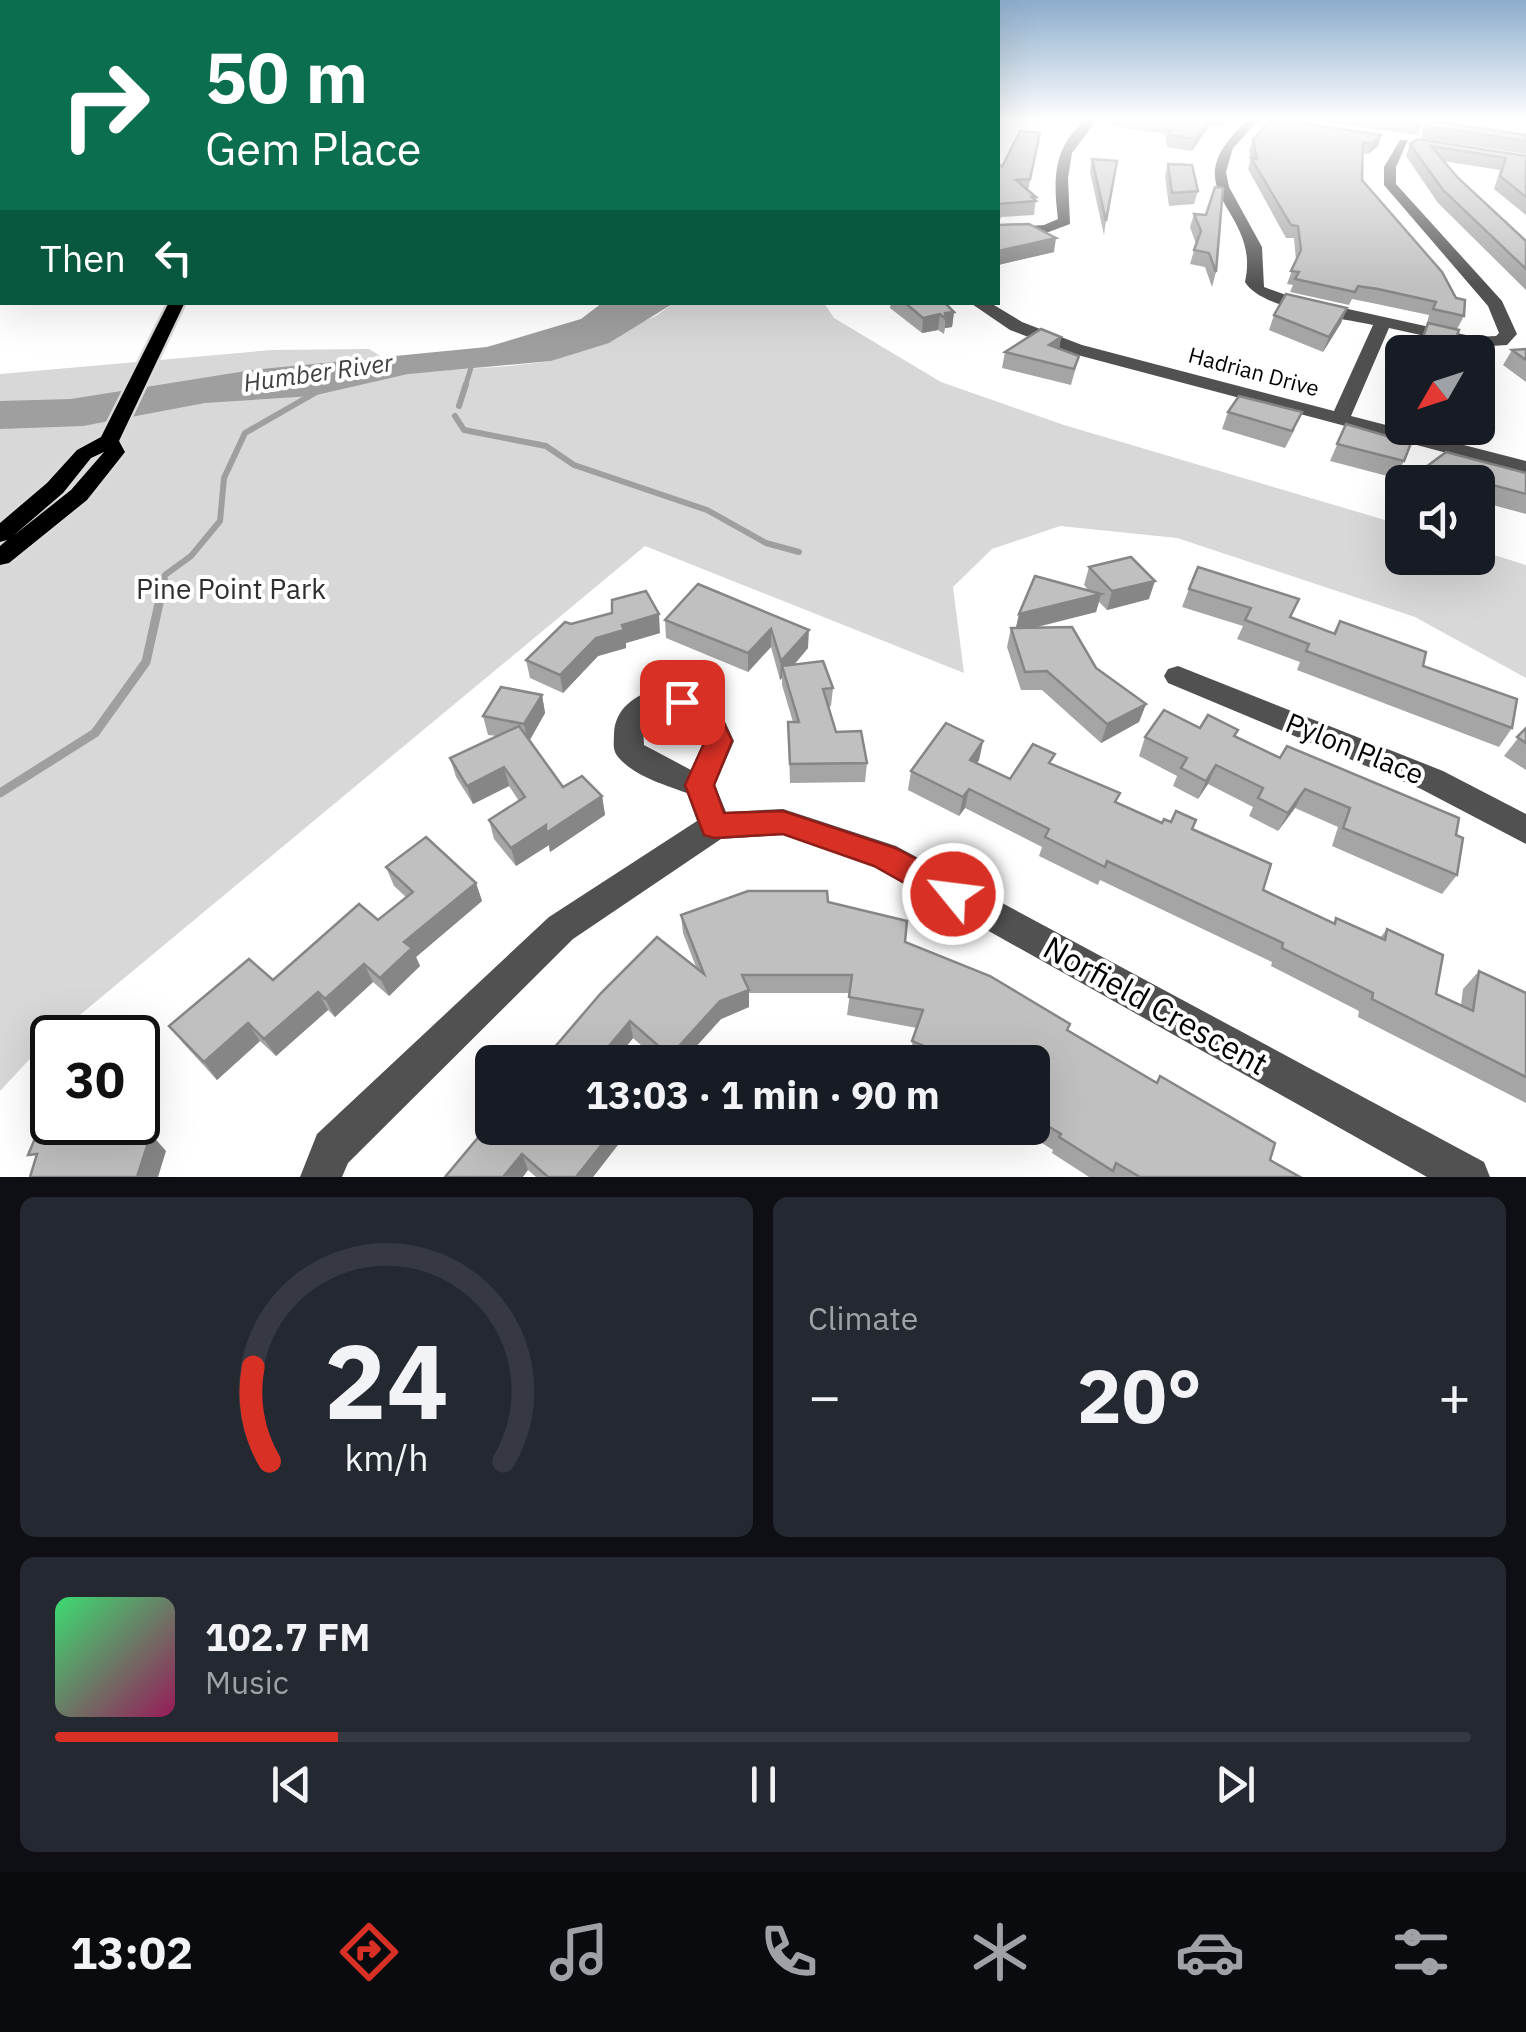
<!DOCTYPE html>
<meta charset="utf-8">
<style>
body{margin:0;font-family:"IBM Plex Sans",sans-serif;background:#242831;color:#f1f3f6;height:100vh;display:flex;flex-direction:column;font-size:38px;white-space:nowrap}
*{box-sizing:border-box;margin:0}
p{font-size:32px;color:#9ea1a6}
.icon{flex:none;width:55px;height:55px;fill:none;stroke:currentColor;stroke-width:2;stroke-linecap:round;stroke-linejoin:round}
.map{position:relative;height:1177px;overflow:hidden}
.sheet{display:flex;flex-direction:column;gap:20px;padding:20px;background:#0d0f14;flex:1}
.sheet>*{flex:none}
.top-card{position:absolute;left:0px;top:0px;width:1000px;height:305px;box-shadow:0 10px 40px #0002;background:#0b6e4f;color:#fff;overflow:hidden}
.needle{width:65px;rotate:231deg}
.controls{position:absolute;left:1385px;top:335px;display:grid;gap:20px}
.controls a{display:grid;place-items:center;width:110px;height:110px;border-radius:15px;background:#171b24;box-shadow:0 10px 40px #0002;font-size:50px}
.speed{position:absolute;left:30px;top:1015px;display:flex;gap:20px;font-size:50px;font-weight:700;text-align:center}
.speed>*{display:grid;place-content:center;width:130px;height:130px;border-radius:50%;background:#171b24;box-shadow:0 10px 40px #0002;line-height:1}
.speed .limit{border:5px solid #111;border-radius:15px;background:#fff;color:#111}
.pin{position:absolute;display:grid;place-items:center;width:85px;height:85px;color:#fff;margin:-42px;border-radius:20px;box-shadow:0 5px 15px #0006}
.me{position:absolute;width:110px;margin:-55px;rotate:299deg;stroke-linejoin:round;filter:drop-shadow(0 0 8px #0008)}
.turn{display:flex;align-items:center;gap:35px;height:210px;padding:0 40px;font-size:45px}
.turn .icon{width:130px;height:130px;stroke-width:2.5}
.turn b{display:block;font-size:70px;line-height:85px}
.then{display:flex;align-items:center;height:95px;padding:0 40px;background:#0003;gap:20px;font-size:38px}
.big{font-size:75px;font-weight:700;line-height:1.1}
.sheet .tile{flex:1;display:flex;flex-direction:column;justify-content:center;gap:15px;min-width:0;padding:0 35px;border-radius:15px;background:#242831}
.sheet .dial{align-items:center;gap:0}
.dial svg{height:260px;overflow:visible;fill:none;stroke:#363941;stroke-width:7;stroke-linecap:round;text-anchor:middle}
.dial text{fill:#f1f3f6;stroke:none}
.song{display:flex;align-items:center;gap:30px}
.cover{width:120px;height:120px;border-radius:15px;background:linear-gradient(135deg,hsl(140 70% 55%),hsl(330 70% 35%))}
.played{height:10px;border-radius:5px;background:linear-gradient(90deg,#d93025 20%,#363941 20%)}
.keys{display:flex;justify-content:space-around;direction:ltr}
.heat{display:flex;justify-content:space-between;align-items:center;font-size:55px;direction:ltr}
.sheet .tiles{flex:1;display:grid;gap:20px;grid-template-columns:1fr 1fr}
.tile:last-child{grid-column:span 2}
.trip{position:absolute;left:475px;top:1045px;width:575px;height:100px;border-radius:15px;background:#171b24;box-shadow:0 10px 40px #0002;font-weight:700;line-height:100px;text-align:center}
.dock{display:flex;height:160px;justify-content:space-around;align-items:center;background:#090b0e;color:#9ea1a6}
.dock .icon{width:70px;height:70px}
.dock .selected{color:#d93025}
.dock b{font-size:45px;color:#f1f3f6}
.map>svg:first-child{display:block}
</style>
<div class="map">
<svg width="1526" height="1177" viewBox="0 0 1526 1177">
<rect width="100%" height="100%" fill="#fff"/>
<polygon fill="#d8d8d8" points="674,303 824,303 834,318 941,382 1064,425 1402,525 1402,558 1478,558 1478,550 1526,565 1526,678 1415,617 1177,538 1060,526 992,549 953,587 964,673 645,546 40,1048 0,1091 0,374 272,350 369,349 409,373 509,366 551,361 656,316"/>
<polygon fill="#9f9f9f" points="602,303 674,303 609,343 551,361 408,374 312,396 205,403 83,426 0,429 0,401 71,399 252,370 487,347 581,319"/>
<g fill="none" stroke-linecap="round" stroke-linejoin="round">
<polyline stroke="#9f9f9f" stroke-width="5" points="465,387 474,358"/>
<g stroke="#9f9f9f" stroke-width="6">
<polyline points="459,406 466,384"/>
<polyline points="455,416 464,430 546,446 574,465 707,510 766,543 799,552"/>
<polyline points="163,583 165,575 191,556 220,521 224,478 245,433 320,390"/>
</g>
<polyline stroke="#9f9f9f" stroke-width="9" points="0,793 95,733 146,662 164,581"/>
<g stroke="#dbdbdb" stroke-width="5">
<path id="major" d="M169,302H185L119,441L125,452L87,500L9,563L0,565V546L7,540L0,542V523L47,483L77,450L101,437ZM104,452L71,490L13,536L63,493L91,458Z"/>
</g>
<g fill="#515151" fill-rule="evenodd">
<path d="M1085,120H1097L1072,153L1068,178L1070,224L1046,233L998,236V228L1044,225L1058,219C1053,180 1053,147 1085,120Z"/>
<path d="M1248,120H1259L1233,148L1226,172L1229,187L1262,247L1264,287L1289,296L1475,337L1496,336L1499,333L1488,306L1384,185V167L1400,140H1408L1396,167V184L1502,301L1517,334L1507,345L1475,347L1389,328L1351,416L1526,461V474L1070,353L1010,330L969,302H989L1022,322L1082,345L1334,411L1373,325C1341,318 1262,310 1245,282C1262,206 1167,193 1248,120Z"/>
<polygon points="1178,666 1443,771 1526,814 1526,844 1421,789 1168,683 1164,676 1168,669"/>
<path d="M659,688L715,700L734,741L715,785L726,812L783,809L896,846L1484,1162L1490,1177H1427L873,866L783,835L721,839L573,939L348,1163L342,1177H300L317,1134L549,917L697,821L687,793C665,785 634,776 618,757C612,750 614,742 614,734C615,708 635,695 659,688ZM663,709L694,715L704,741L691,770L644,745L643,723Z"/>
</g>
<use href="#major" fill="#000" fill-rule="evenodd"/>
</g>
<g fill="#a5a5a5">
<polygon points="1113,120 1228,120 1221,127 1210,125 1192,151 1167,147 1165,134 1112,126"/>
<polygon points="1308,120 1423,120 1417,135"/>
<polygon points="1426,120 1526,135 1526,154 1422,138 1422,131"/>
<polygon points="1381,135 1378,146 1368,154 1363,153 1362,180 1464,316 1457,329 1427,323 1429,315 1372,303 1352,299 1349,305 1290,292 1293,285 1287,284 1296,260 1294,238 1286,238 1248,169 1251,158 1249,151 1253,140"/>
<polygon points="1410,144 1526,156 1526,215 1494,189 1500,170 1443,161 1458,178 1526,241 1526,290 1438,203 1406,156"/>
<polygon points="1038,145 1028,190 1036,197 1034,215 1001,217 998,225 1054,252 998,265 998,163 1002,167"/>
<polygon points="1092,159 1106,221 1104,235 1090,172"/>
<polygon points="1168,164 1198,191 1194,204 1169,206 1165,176"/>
<polygon points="1194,214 1206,215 1216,272 1212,287 1205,267 1190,264 1196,244 1190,227"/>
<polygon points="891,302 944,302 954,312 952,327 945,328 944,334 938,330 922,333 890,308"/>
<polygon points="1347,308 1341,323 1323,352 1269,330 1274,315"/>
<polygon points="1428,323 1453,346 1450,352 1416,352"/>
<polygon points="1061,337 1059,349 1079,356 1071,385 1002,368 1005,352"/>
<polygon points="1526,349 1526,382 1503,365 1512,350"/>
<polygon points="1228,412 1295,429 1285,448 1222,429"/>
<polygon points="1346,424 1404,461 1395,478 1330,461"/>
<polygon points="1426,467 1526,473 1526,514 1478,501 1478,482 1419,482"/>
<polygon points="1089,567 1149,599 1107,610 1099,602 1096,612 1034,628 1096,668 1146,704 1139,722 1101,743 1042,690 1021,690 1007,647 1011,628 1016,628 1019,614 1089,591 1084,585"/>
<polygon points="698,584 808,648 794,665 833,688 831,706 829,707 836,732 867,763 865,782 790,783 788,722 793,722 782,685 782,678 780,680 771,647 748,672 666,638 665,620"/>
<polygon points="1189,589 1290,617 1333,633 1340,621 1423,666 1512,728 1499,747 1297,670 1300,662 1237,639 1243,626 1182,607"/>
<polygon points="571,624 660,633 626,643 626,648 598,656 563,693 530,678 526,660"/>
<polygon points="542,695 545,713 530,740 563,787 602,796 605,815 550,852 549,845 516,866 494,839 489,820 519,801 509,786 473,804 456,777 450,758 497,736 488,735 483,716"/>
<polygon points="1200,728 1235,736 1280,758 1456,835 1457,875 1442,894 1332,846 1338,827 1295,808 1278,831 1249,816 1253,807 1208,784 1198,799 1173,786 1177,776 1139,756 1145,737"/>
<polygon points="1526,728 1526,770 1504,756"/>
<polygon points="983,741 979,760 977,763 1010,779 1052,764 1120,793 1116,802 1162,823 1192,829 1263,890 1333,923 1336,918 1380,938 1387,929 1436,994 1461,1005 1463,989 1479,971 1526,993 1526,1103 1358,1017 1359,1011 1271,966 1272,962 1100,880 1098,885 1039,856 1042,847 965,808 959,816 908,790 911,771"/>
<polygon points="386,867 476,883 482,901 416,957 420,966 389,996 373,982 335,1017 328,1010 276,1056 260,1041 217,1080 183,1043 169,1026 273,980 378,920 406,897 394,886"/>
<polygon points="828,902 905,942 1067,1031 1156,1082 1160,1076 1270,1160 1300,1177 1089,1177 1052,1153 1053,1150 1034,1138 1036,1133 1028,1128 1032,1128 1032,1062 918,1062 908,1058 917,1028 847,1015 850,993 749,993 749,1007 721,1019 682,1062 660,1062 633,1038 615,1061 542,1062 696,967 683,933 681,915"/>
<polygon points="492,1128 631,1128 593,1177 536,1177 528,1170"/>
</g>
<g fill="#868686">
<polygon points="1209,120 1211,120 1210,125 1192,151 1195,139"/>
<polygon points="1381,135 1378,146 1368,154 1372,144"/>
<polygon points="1056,238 1054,252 998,265 998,251"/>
<polygon points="1347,308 1341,323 1323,352 1329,337"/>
<polygon points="954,312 952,327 945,328 945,313"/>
<polygon points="940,314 938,330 922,333 923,318"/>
<polygon points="1061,337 1058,352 1049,345"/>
<polygon points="1155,581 1149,599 1107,610 1112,591"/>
<polygon points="1101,594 1096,612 1015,632 1019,614"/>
<polygon points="659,614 660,633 626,643 626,648 598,656 563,693 560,675 596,638 622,625"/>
<polygon points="771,629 771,647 748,672 748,653"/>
<polygon points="809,630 808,648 785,675 782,666 782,678 780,680 781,661"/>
<polygon points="542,695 545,713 528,743 524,724"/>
<polygon points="1146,704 1139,722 1101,743 1107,724"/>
<polygon points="983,741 979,760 967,779 970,760"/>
<polygon points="1216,765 1208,784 1198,799 1206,781"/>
<polygon points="504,767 509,786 473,804 467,786"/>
<polygon points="969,789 965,808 959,816 963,797"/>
<polygon points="1305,789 1295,808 1278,831 1288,813"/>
<polygon points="602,796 605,815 550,852 549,845 516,866 511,848 546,825"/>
<polygon points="476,883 482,901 416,957 420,966 389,996 380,978 404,942"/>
<polygon points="364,964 373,982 335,1017 325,999"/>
<polygon points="749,990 749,1007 721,1019 682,1062 671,1062 670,1056 720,1001"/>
<polygon points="318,992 328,1010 276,1056 264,1039"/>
<polygon points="630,1021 633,1038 614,1062 604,1052"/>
<polygon points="248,1023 260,1041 217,1080 204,1062"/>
<polygon points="88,1122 111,1122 98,1159 81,1143"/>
<polygon points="615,1128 631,1128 593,1177 576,1177"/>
<polygon points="151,1134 166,1151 158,1177 137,1177"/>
<polygon points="522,1154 528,1170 523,1177 503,1177"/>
</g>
<g fill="#c0c0c0" stroke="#868686" stroke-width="2.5">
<rect x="0" y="120" width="2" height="120"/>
<polygon points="1150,120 1209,120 1195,139 1170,135 1168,123"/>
<polygon points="1271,120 1282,120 1381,135 1372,144 1363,142 1362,180 1442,272 1456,298 1465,300 1464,316 1433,309 1436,302 1378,289 1358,286 1355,292 1295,279 1299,272 1291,271 1301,250 1298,226 1291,225 1251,158 1257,159 1253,140"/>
<polygon points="1426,120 1526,135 1526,141 1427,126"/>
<polygon points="1020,131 1040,133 1030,179 1016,180 1036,197 1032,197 1036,201 998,204 998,163 1002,167"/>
<polygon points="1418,139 1526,156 1526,197 1500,176 1506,158 1431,146 1458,178 1526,241 1526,269 1443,190 1410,144"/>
<polygon points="1092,159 1117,161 1106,221"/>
<polygon points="1168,164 1192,165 1198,191 1172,193"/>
<polygon points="1215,187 1223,188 1216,272 1209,253 1194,250 1201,231 1194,214 1206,215"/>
<polygon points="1029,224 1056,238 998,251 998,225"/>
<polygon points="0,248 2,249 2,266 0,267"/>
<polygon points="1286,294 1347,308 1329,337 1274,315"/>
<polygon points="904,302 944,302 954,312 945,313 946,319 940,314 923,318"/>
<polygon points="1428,323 1459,330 1453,346 1446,344 1443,352 1418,352"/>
<polygon points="1041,329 1061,337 1049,345 1079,356 1074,369 1005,352"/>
<polygon points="1526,349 1526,360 1512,350"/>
<polygon points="1239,396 1302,412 1292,431 1228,412"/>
<polygon points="1346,424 1411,443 1404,461 1337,444"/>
<polygon points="1446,452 1526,473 1526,494 1426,467"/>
<polygon points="1131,557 1155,581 1112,591 1089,567"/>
<polygon points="1198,567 1299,599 1290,617 1335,634 1340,621 1426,652 1423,666 1517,699 1512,728 1306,651 1309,644 1245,620 1251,608 1189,589"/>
<polygon points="1035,576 1101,594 1019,614"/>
<polygon points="698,584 809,630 781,661 771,629 748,653 665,620"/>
<polygon points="646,591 659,614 622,625 624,630 596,638 560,675 526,660 565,622 571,624 612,613 612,600"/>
<polygon points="1072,627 1096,668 1146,704 1107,724 1047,671 1025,672 1011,628"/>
<polygon points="823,661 833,688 823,689 836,732 861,731 867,763 790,764 788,722 799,722 782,666"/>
<polygon points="501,687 542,695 524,724 483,716"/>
<polygon points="1164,710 1200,728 1208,715 1238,730 1234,736 1280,758 1287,746 1459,818 1456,835 1463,838 1457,875 1343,828 1350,808 1305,789 1288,813 1258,798 1263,788 1216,765 1206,781 1181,768 1187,758 1145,737"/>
<polygon points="946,723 983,741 970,760 1010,779 1033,744 1055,754 1049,763 1120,793 1115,802 1162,823 1164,819 1171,822 1176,811 1196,820 1192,829 1271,864 1263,890 1335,924 1336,918 1385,940 1387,929 1443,955 1436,994 1473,1011 1479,971 1526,993 1526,1077 1372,999 1373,993 1282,948 1283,943 1107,861 1105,867 1045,837 1049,829 969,789 963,797 911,771"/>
<polygon points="519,726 563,787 582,776 602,796 546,833 546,825 511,848 489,820 525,797 504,767 467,786 450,758"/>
<polygon points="1526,728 1526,743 1517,737"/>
<polygon points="426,837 476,883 404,942 412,948 380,978 364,964 325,999 318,992 264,1039 248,1023 204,1062 169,1026 249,959 273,980 359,904 378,920 413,892 386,867"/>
<polygon points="748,891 827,891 828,902 907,921 905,942 990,976 1070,1024 1067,1030 1157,1083 1160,1076 1275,1143 1270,1160 1300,1177 1140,1177 1116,1163 1113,1171 1059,1137 1061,1134 1041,1122 1043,1116 1032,1109 1032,1062 961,1062 912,1041 923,1010 849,997 852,975 742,975 749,990 720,1001 670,1056 630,1021 604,1052 618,1062 542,1062 601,993 657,937 704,974 681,915"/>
<polygon points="52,1109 52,1122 88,1122 81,1143 151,1134 137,1177 30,1177 37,1154 28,1155 47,1110"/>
<polygon points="492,1121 492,1128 615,1128 576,1177 548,1177 522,1154 503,1177 445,1177"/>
</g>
<linearGradient id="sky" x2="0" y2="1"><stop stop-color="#8baccb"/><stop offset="0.42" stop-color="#fff"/><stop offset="1" stop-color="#fff" stop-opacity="0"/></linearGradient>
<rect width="1526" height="285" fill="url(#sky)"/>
<polygon fill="#d93025" stroke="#8d1f18" stroke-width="2.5" points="682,693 714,701 732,741 714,785 724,813 783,811 895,848 964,884 969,894 964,904 953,908 942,904 874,866 783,834 714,838 704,835 685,785 705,741 695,715 673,709 669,702 673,696"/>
<g text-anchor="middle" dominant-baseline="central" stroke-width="8" stroke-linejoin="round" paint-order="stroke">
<g font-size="22" fill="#000" stroke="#fff">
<text transform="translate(1254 371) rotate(15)">Hadrian Drive</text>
</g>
<g font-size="25" font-style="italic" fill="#404040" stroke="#fff">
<text transform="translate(318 372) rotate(-8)">Humber River</text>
</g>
<g font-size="28" fill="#2f2f2f" stroke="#fff">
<text x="231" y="588">Pine Point Park</text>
</g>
<g font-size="28" fill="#000" stroke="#fff">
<text transform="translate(1355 748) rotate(22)">Pylon Place</text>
</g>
<g font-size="32" fill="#000" stroke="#fff">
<text transform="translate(1156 1005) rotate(29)">Norfield Crescent</text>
</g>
</g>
</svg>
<div class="controls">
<a><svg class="needle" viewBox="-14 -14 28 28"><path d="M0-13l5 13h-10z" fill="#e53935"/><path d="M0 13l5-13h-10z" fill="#9ea1a6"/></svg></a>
<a><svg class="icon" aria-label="sound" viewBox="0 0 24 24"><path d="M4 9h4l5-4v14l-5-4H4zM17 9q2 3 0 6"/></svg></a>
</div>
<div class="speed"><div class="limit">30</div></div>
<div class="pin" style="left:682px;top:702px;background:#d93025"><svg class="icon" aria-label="arrive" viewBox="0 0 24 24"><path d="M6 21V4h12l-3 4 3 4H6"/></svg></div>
<svg class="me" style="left:953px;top:894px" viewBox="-20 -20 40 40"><circle r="17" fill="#d93025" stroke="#fff" stroke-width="3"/><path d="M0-11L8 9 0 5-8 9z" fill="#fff"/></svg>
<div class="trip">13:03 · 1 min · 90 m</div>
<div class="top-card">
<div class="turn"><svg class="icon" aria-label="right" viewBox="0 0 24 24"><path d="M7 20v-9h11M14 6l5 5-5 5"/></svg><div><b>50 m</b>Gem Place</div></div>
<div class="then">Then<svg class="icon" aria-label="left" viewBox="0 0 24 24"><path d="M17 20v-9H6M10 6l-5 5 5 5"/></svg></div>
</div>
</div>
<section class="sheet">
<div class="tiles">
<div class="tile dial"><svg viewBox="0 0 100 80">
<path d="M14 69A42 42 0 1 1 86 69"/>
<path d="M14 69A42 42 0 0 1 9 40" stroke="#d93025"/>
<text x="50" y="56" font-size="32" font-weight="700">24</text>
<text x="50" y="72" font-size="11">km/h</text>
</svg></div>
<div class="tile"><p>Climate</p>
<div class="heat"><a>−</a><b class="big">20°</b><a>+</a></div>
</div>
<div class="tile">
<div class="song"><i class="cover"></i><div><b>102.7 FM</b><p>Music</p></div></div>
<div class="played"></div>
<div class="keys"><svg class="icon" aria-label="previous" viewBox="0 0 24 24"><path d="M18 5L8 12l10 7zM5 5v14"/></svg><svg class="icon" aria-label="pause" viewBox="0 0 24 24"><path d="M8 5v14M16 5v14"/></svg><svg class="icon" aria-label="next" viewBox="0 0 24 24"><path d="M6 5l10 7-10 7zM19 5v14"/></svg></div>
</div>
</div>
</section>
<nav class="dock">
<b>13:02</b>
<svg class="icon selected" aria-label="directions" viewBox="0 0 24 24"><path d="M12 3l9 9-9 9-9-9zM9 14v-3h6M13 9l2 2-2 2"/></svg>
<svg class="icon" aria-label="music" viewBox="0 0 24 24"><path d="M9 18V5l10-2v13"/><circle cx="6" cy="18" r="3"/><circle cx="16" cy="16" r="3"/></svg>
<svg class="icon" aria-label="phone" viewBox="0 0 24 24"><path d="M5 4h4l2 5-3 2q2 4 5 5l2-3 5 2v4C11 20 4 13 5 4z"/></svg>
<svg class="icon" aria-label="climate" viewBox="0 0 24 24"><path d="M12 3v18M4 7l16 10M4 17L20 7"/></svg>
<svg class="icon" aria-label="car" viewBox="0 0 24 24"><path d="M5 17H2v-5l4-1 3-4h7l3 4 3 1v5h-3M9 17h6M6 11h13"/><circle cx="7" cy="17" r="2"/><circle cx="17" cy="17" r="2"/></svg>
<svg class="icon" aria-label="filters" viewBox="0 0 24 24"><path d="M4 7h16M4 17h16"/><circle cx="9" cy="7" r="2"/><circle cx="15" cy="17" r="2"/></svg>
</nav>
